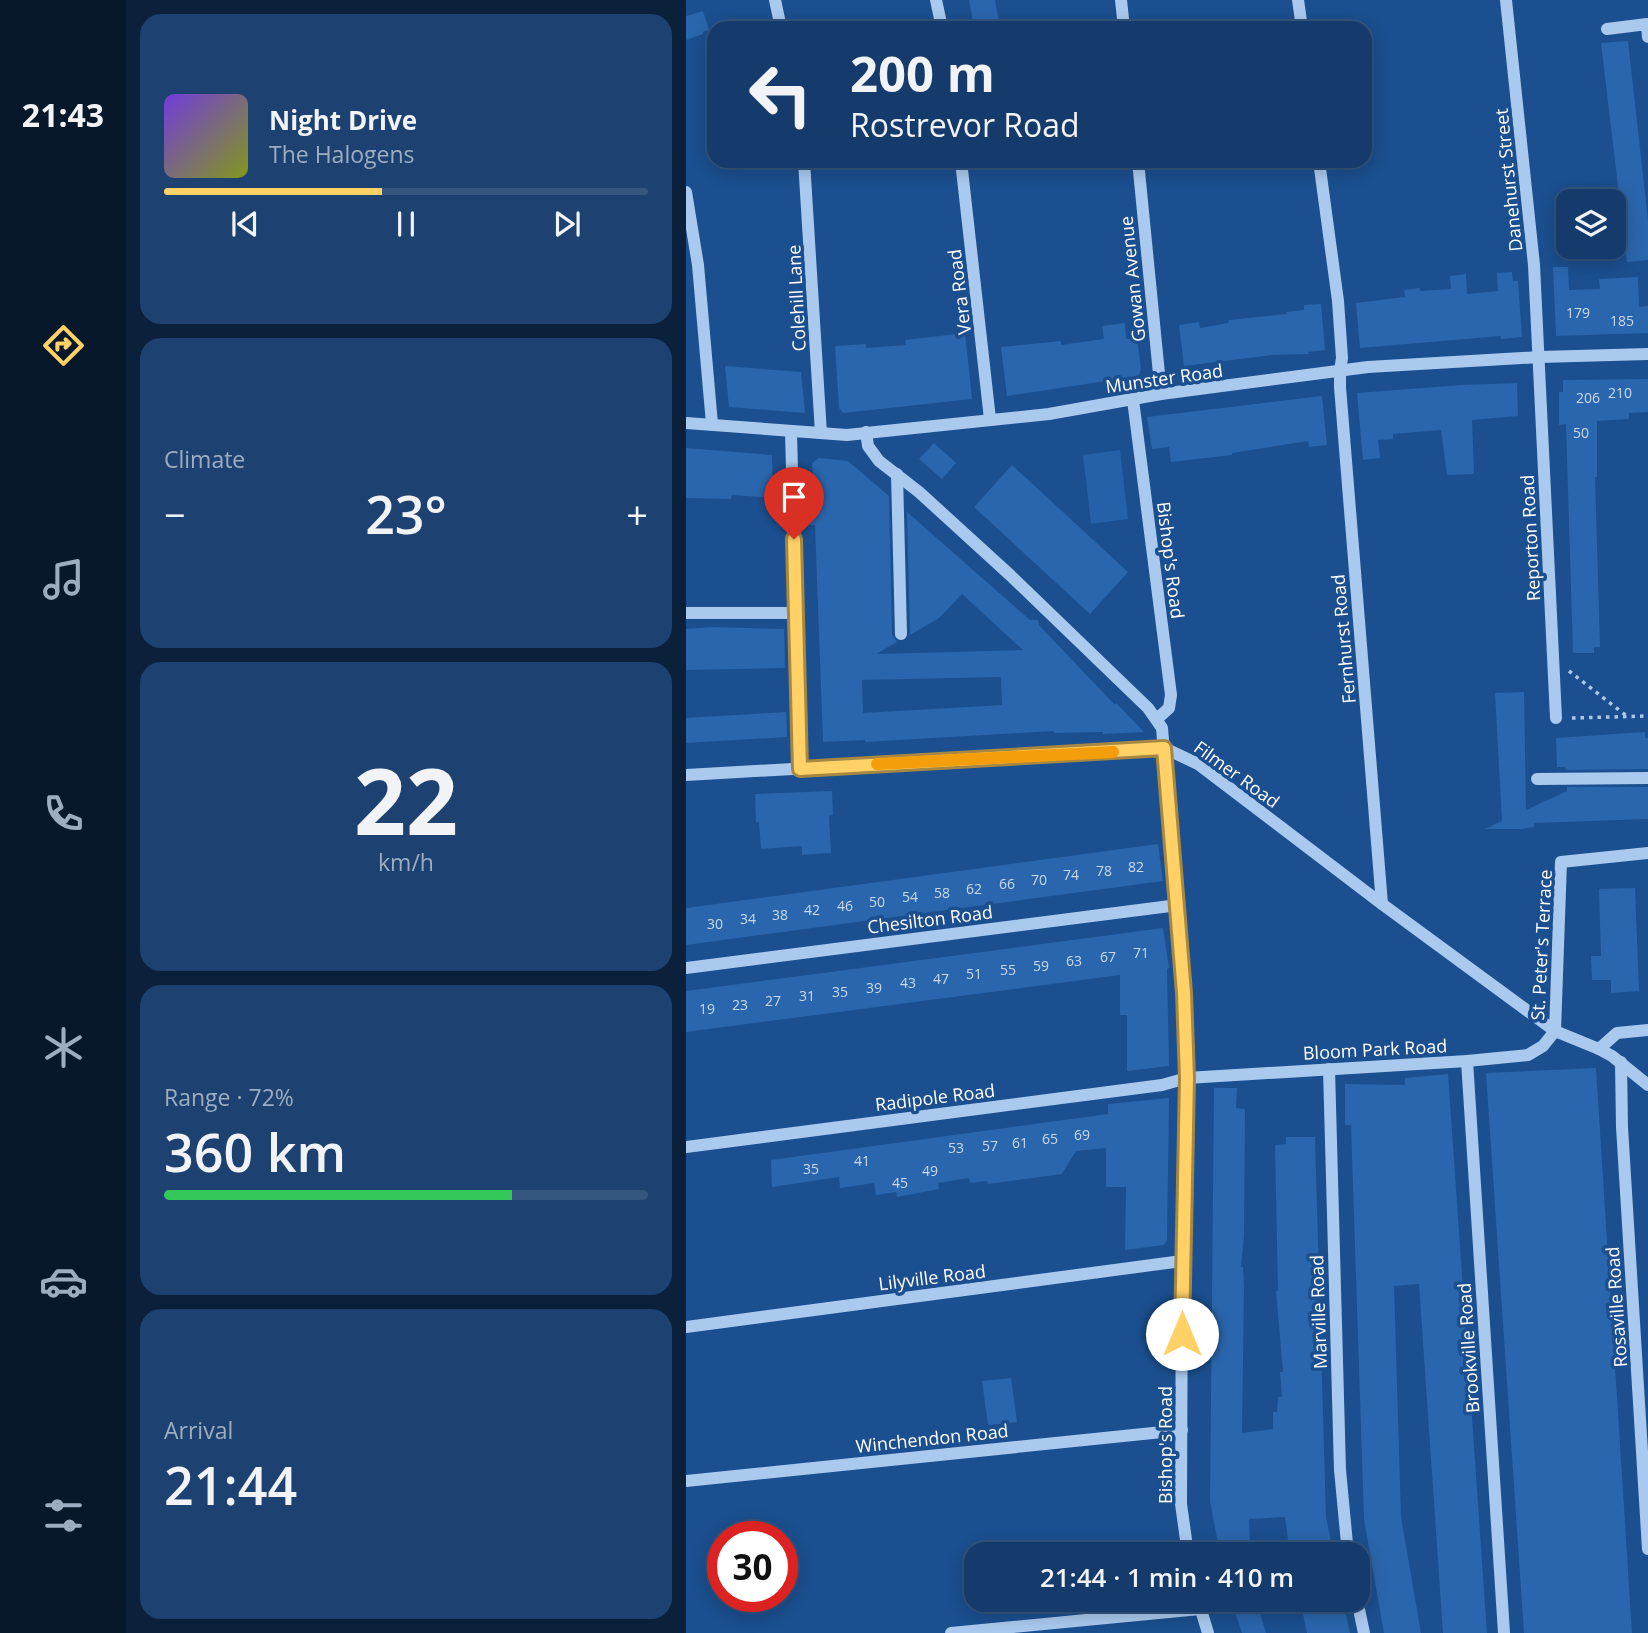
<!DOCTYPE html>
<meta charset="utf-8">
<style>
body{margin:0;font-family:"Open Sans",sans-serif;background:#1d4271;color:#f1f3f6;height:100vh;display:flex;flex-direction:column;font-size:26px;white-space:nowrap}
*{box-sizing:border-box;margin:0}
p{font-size:23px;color:#9dadc1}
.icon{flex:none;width:38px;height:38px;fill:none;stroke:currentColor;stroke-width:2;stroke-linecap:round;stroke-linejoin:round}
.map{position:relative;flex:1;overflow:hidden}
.drawer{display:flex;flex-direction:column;gap:14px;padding:14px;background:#0b203b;width:560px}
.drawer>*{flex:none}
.top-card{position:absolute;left:21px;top:21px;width:665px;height:147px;border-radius:21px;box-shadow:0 4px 18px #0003,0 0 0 2px #33557e;background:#143b6b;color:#f1f3f6;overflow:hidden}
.controls{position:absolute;left:870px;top:189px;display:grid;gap:14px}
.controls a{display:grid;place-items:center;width:70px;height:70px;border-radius:14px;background:#143b6b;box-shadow:0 4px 18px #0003,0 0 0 2px #33557e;font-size:35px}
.speed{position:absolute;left:21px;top:1521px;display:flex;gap:14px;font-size:35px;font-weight:700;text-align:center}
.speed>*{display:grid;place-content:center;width:91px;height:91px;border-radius:50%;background:#143b6b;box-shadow:0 4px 18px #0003,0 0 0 2px #33557e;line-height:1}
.speed .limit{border:10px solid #d22;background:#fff;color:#111}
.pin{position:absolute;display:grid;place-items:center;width:60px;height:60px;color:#fff;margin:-72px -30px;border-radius:50% 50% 50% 0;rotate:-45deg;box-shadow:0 0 7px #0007}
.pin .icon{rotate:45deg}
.me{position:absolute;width:77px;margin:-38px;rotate:0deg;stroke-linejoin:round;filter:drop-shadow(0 0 5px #0008)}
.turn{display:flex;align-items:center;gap:24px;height:147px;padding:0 28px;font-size:32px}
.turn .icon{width:91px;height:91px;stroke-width:2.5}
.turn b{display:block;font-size:49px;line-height:60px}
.big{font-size:52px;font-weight:600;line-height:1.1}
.drawer .tile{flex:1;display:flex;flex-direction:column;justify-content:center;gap:10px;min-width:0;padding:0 24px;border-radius:21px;background:#1d4271}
.drawer .dial{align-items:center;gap:0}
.dial b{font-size:91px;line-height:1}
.song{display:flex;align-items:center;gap:21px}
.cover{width:84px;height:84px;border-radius:10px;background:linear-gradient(135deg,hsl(260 70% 55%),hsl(70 70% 35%))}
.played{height:7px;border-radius:4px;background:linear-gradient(90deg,#ffd166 45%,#33557e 45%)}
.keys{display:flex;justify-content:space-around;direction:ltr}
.heat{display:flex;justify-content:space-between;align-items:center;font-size:38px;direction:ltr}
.charge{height:10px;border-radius:5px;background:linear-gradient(90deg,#34c759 72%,#33557e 0)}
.trip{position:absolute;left:278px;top:1542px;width:406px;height:70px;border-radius:21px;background:#143b6b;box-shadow:0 4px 18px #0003,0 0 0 2px #33557e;font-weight:600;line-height:70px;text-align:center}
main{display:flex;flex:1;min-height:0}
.dock{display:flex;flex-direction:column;width:126px;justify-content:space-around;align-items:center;background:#08182b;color:#9dadc1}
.dock .icon{width:49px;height:49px}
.dock .active{color:#ffd166}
.dock b{font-size:32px;color:#f1f3f6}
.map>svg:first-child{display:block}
</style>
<main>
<nav class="dock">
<b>21:43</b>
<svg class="icon active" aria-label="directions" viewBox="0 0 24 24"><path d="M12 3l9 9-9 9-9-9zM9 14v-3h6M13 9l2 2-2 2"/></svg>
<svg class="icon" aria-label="music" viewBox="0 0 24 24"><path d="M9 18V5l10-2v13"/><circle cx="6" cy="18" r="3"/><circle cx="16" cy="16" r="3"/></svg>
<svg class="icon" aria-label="phone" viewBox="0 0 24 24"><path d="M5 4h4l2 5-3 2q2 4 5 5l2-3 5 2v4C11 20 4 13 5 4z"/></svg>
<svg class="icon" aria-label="climate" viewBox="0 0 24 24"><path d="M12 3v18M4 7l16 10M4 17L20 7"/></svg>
<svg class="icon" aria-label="car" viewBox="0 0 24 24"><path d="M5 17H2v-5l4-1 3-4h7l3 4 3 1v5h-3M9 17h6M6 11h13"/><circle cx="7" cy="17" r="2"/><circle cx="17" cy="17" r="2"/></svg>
<svg class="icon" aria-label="filters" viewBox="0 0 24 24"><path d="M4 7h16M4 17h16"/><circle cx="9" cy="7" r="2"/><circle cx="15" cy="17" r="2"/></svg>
</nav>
<section class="drawer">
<div class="tile">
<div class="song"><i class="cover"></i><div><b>Night Drive</b><p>The Halogens</p></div></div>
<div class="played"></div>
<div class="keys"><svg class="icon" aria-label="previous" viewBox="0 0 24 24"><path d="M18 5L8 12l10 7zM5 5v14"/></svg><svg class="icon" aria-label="pause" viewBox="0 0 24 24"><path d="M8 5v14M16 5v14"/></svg><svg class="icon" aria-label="next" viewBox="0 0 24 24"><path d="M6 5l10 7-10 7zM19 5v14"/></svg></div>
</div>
<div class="tile"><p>Climate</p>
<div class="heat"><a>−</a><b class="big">23°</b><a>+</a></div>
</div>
<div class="tile dial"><b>22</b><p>km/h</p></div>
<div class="tile"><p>Range · 72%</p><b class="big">360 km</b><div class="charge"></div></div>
<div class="tile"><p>Arrival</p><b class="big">21:44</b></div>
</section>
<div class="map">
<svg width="962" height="1633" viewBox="0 0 962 1633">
<rect width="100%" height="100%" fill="#1b4f8f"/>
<polygon fill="#2461a8" points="434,450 442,519 405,524 397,455"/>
<g fill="#2a66ad" fill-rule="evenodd">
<polygon points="283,0 309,0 314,28 288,28"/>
<polygon points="17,11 23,30 17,32 17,34 0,40 0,16"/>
<polygon points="942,41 962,220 962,260 941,262 915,43"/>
<polygon points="867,267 882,267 883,290 914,289 913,279 952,277 953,307 962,306 962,333 870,336"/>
<polygon points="826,272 827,281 832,281 836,337 815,339 815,336 674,348 670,303 719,297 718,290 734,288 734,291 765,289 764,276 780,274 781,294 812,291 811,273"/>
<polygon points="635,304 639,350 622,352 623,354 586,355 498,366 493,325 513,322 514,328 542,323 543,320 601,314 600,312 618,310 618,305"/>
<polygon points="439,323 440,339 451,338 455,370 452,376 321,396 315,347 375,341 375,345 418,339 416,326"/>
<polygon points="279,333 286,399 157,413 153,408 149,346 180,344 180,348 220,345 219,340"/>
<polygon points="39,366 115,372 119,413 43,407"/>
<polygon points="962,379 962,412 943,413 943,419 911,421 911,477 909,477 914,647 908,647 908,653 887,653 880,424 873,425 873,392 877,392 877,380"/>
<polygon points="831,383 832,416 786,420 788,474 761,475 755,430 707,434 707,439 692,440 694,458 677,460 671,393 775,385"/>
<polygon points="636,396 641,445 623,447 622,441 546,453 546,455 485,462 483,447 466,449 461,417"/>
<polygon points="248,443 270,463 256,479 233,459"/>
<polygon points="0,448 86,455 87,498 46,495 45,499 0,498"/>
<path d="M132,458L162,461L203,496L206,634L211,642L190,654L337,650L276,594L253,618L224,635L221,512L344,620H352L353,625L370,643L429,705L430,703L458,732L417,734V732L369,733L367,731L179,742V740L137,742L129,525H123L122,477H127L126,464ZM315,677L316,705L177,713L176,680Z"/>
<polygon points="326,465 442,572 404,614 288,507"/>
<polygon points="27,627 98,629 99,668 0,670 0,629"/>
<polygon points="838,692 840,810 881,791 881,787 962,787 962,819 848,823 848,827 836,829 799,829 816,821 809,693"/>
<polygon points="100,712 101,737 0,743 0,718"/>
<polygon points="959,732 959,738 962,738 962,769 880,770 879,767 871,767 870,738"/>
<polygon points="146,791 147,815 143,816 145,853 116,855 116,846 75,849 73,822 70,822 69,794"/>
<polygon points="472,844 477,881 0,945 0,908"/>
<polygon points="949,888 953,991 925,993 925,980 906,980 905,956 915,956 913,889"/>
<polygon points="477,928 483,968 481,969 483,1066 441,1071 441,1015 434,1015 434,975 0,1032 0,991"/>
<polygon points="910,1068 946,1633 838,1633 800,1073"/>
<polygon points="762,1074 801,1633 757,1633 733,1284 708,1286 715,1517 735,1633 698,1633 678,1519 665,1125 659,1125 659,1084 719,1085 719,1078"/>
<polygon points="528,1088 551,1088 550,1108 559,1109 558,1236 555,1267 557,1267 558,1287 556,1433 587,1429 587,1412 591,1412 592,1397 596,1397 594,1372 597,1372 590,1291 592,1291 589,1145 600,1144 600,1137 629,1137 640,1518 648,1554 604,1554 599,1517 563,1519 564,1546 556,1549 557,1554 534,1554 524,1501"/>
<polygon points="483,1098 481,1240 478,1245 439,1250 440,1187 420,1187 420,1148 390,1151 376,1174 302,1184 301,1181 284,1183 283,1178 252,1183 253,1189 211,1197 210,1192 190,1195 188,1183 154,1188 153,1177 86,1187 85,1160 422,1114 422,1104"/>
<polygon points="325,1378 331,1422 302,1425 296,1381"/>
<polygon points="545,1600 570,1600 580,1633 556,1633"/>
<polygon points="614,1600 657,1600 664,1633 621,1633"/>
</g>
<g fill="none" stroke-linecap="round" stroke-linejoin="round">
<g stroke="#a9c9ee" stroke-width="3.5" stroke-dasharray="3.5 5" stroke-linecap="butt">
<polyline points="883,671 942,717"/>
<polyline points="886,718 962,716"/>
</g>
<g stroke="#a9c9ee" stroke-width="12">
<polyline points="89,0 95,28"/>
<polyline points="250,0 256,28"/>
<polyline points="435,0 438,28"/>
<polyline points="612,0 616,28"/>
<polyline points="820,0 848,265 870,718"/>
<polyline points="921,29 961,24 962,37"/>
<polyline points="118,161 135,433"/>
<polyline points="275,161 304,419"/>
<polyline points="452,161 475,394"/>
<polyline points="633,161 652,301 656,358 654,371 654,387 696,904"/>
<polyline points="0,192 12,265 26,424"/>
<polyline points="447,400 485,695 483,708 471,719"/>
<polyline points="0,423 161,435 363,414 475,394 682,367 854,357 962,354"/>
<polyline points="105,432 114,769"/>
<polyline points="180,432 182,446 193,461 233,492 324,575 462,708 476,728 498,993 501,1078 496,1261 495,1504 502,1554"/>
<polyline points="211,474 215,634"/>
<polyline points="0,613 111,613"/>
<polyline points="0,775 478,748 512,764 696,904 869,1031 913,1049 926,1056 962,1085"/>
<polyline points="851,779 962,778"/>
<polyline points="0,968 492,905"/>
<polyline points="913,1049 931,1033 962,1030"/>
<polyline points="781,1061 818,1633"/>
<polyline points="935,1062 936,1127 962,1549"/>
<polyline points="643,1069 654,1470 662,1554"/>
<polyline points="0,1147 476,1085 501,1078 781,1061 842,1055 857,1046 869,1031 875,862 962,853"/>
<polyline points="0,1327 496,1261"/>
<polyline points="0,1481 496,1430"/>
<polyline points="512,1600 522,1633"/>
<polyline points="671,1600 678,1633"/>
<polyline points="265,1633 514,1609"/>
</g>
</g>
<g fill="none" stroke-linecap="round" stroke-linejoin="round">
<g stroke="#a68842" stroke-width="18">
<polyline id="route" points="108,539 114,769 478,748 498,993 501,1078 496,1334"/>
</g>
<use href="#route" stroke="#ffd166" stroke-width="12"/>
<polyline stroke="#f59e0b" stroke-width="12" points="191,764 427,752"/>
</g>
<g text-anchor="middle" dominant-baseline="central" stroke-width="7" stroke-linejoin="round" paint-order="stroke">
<g font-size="14" fill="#cad9ea">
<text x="892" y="312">179</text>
<text x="936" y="320">185</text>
<text x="934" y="392">210</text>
<text x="902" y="397">206</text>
<text x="895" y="432">50</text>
<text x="450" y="866">82</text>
<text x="418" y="870">78</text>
<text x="385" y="874">74</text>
<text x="353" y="879">70</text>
<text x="321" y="883">66</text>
<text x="288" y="888">62</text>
<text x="256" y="892">58</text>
<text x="224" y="896">54</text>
<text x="191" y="901">50</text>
<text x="159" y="905">46</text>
<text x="126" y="909">42</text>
<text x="94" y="914">38</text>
<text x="62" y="918">34</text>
<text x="29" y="923">30</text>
<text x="455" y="952">71</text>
<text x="422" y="956">67</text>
<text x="388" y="960">63</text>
<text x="355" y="965">59</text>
<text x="322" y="969">55</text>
<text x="288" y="973">51</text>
<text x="255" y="978">47</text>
<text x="222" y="982">43</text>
<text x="188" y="987">39</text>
<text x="154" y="991">35</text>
<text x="121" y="995">31</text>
<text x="87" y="1000">27</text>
<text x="54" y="1004">23</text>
<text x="21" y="1008">19</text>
<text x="396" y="1134">69</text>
<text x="364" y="1138">65</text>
<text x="334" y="1142">61</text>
<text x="304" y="1145">57</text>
<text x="270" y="1147">53</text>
<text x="176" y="1160">41</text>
<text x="125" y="1168">35</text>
<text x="244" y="1170">49</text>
<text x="214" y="1182">45</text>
</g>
<g font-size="18" fill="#fff" stroke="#1b4f8f">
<text transform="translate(822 180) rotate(-96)">Danehurst Street</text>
<text transform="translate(446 279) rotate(-96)">Gowan Avenue</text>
<text transform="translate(273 292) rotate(-97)">Vera Road</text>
<text transform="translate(110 298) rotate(-93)">Colehill Lane</text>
<text transform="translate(478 378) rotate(-8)">Munster Road</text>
<text transform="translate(844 538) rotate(-93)">Reporton Road</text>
<text transform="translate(485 560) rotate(83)">Bishop's Road</text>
<text transform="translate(657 639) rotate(-95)">Fernhurst Road</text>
<text transform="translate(551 774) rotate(36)">Filmer Road</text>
<text transform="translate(244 919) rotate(-7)">Chesilton Road</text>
<text transform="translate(855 945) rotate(-87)">St. Peter's Terrace</text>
<text transform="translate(689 1049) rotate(-3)">Bloom Park Road</text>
<text transform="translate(249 1097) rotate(-7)">Radipole Road</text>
<text transform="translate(246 1277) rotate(-7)">Lilyville Road</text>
<text transform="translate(930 1307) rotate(-94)">Rosaville Road</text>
<text transform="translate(632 1312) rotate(-92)">Marville Road</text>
<text transform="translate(782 1348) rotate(-94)">Brookville Road</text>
<text transform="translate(246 1438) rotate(-6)">Winchendon Road</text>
<text transform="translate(479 1445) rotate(-90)">Bishop's Road</text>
</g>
</g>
</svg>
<div class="controls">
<a><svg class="icon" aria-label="layers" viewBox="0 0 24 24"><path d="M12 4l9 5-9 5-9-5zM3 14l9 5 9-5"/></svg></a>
</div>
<div class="speed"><div class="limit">30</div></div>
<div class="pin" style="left:108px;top:539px;background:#d93025"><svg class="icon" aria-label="arrive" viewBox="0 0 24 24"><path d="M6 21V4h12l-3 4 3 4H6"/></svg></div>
<svg class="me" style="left:496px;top:1334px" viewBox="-20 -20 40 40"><circle r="19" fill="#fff"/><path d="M0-13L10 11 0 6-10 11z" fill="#ffd166"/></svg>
<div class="trip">21:44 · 1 min · 410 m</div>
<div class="top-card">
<div class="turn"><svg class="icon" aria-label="left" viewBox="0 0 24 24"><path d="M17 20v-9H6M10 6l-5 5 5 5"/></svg><div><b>200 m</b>Rostrevor Road</div></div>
</div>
</div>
</main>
